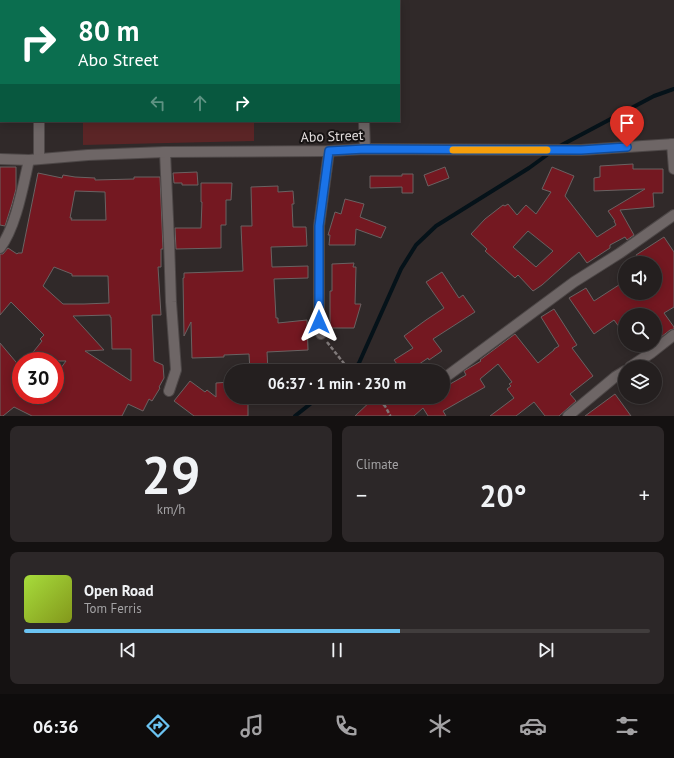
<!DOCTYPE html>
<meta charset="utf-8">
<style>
body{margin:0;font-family:"PT Sans",sans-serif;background:#2c2728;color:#f1f3f6;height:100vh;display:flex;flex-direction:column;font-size:15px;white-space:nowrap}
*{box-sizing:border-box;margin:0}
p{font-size:13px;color:#a3a2a4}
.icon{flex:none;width:22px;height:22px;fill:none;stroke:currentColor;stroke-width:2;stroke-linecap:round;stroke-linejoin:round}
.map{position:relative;height:416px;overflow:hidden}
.details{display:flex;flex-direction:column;gap:10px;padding:10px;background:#141111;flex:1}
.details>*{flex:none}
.guide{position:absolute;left:0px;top:0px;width:400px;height:122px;box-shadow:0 2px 10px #0003,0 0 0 1px #413d3d;background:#0b6e4f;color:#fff;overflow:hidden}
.buttons{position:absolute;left:618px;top:256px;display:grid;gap:8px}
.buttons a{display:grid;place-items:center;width:44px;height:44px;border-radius:50%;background:#241f1f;box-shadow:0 2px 10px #0003,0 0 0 1px #413d3d;font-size:20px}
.speed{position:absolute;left:12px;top:352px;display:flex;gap:8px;font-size:20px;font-weight:700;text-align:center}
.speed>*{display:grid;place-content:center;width:52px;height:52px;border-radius:50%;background:#241f1f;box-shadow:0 2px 10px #0003,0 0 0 1px #413d3d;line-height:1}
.speed .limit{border:6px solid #d22;background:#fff;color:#111}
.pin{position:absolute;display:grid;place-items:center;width:34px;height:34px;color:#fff;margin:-41px -17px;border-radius:50% 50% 50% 0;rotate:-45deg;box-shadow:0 0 4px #0007}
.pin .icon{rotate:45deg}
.me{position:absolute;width:44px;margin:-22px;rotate:0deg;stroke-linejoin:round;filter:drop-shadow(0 0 3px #0008)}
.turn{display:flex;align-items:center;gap:14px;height:84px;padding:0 12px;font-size:18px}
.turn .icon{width:52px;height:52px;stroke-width:2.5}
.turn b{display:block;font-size:28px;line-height:34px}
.lanes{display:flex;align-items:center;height:38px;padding:0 12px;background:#0003;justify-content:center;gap:20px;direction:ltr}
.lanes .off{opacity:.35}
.big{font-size:30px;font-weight:700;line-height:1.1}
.details .tile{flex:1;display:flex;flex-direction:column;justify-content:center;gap:6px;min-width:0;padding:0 14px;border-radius:8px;background:#2c2728}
.details .dial{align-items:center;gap:0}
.dial b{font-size:52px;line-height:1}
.song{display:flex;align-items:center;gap:12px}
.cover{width:48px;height:48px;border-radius:6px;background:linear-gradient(135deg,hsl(80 70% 55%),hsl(70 70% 35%))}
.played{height:4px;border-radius:2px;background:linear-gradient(90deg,#6bc3f2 60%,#413d3d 60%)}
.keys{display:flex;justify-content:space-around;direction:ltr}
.heat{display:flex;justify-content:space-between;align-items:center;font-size:22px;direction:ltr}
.details .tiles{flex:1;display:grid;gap:10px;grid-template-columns:1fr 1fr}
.tile:last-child{grid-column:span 2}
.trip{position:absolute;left:224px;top:364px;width:226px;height:40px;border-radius:20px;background:#241f1f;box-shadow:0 2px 10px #0003,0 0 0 1px #413d3d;font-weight:700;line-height:40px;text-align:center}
.dock{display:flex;height:64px;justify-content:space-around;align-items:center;background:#0e0c0c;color:#a3a2a4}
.dock .icon{width:28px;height:28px}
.dock .current{color:#6bc3f2}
.dock b{font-size:18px;color:#f1f3f6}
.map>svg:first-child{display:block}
</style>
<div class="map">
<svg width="674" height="416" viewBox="0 0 674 416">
<rect width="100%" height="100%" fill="#302929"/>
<g fill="#5b2526">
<rect x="82" y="0" width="171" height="1"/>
<polygon points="83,121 254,121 254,141 83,145"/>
</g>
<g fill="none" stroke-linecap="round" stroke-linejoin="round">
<g stroke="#051219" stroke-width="4">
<polyline points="556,148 654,96 674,89"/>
<polyline points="353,371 359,363 401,269 416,245 436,226 529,168 551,152"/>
<polyline points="295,416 319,397"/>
</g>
</g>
<g fill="#741821" stroke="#6a6262" fill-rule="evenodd">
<path d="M633,164V169H663V193H653L654,207L620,210L634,235L627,240L625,237L610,245V248L587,263L579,252L542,285L533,291L518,275L515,278L485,251L487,249L471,234L485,219L503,205L505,206L508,204L517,215L526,205L536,214L551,192L542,189L552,167L574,176L565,196L597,237L616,225L614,221H615L608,211L645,189L594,191V178L600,177V166ZM528,231L553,251L536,267L513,247Z"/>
<polygon points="0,167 16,167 16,189 12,204 5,226 0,225"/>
<polygon points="445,167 449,178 428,186 424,175"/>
<polygon points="197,172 198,185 182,185 182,183 174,183 173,173"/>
<path d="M38,173L62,178L63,175L75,177L95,178V180L134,179V177H160L163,249H161V267H158L161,315H152L154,361L163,365L164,378L159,387L160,388L152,401L149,399L143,411L128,404L122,416H32L14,407L3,416H0V343L21,368L13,375L21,383V395H55V376L66,361H26L42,341L40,339L44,335L11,302L0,315V254H3L8,248L17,254L18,253H22ZM75,191L105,192L106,220H71L72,218H70ZM54,267L72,274V276H108L109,303L84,304H63L43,286ZM110,315V317H111L112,349H131V381L85,351L104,350L73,316Z"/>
<polygon points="402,174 413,174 413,193 402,193 402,187 370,188 370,176 402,176"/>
<polygon points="201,183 232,183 231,200 226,200 226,225 221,225 221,248 176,249 175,228 201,228 202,202 201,202"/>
<polygon points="278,186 278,192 293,191 294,204 292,204 293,227 306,227 307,246 271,247 272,267 308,266 308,278 274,279 276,318 278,318 278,323 307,320 308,350 267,352 268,371 250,371 249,354 224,355 224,357 192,358 191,322 184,336 183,278 184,278 184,273 243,271 241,226 252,226 251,187"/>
<polygon points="345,199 364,204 360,217 386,227 381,238 356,229 355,245 329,245 330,235 328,235 335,212 341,214"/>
<polygon points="664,237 674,252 674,307 664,313 674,327 674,329 670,330 661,337 655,328 655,315 625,315 625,335 614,320 594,334 569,298 586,288 594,301 625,281 625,293 637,293 641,299 652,293 655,293 655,263 641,263 636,255"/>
<polygon points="354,263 353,267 356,267 355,304 361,304 354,328 330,328 330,291 332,291 332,264"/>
<polygon points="442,272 459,298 463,295 475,312 433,339 442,351 429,360 428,358 409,371 402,371 394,360 413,348 404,336 426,320 444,308 426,282"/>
<polygon points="554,309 577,345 572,348 593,376 570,394 576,401 559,416 545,416 534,402 516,416 490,416 514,398 507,389 511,386 509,384 512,382 498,364 480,379 485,387 443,411 446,416 428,416 423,408 414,416 355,416 375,397 443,397 443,388 466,375 464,371 481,361 480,360 515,334 538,363 554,350 554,349 559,346 541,317"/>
<polygon points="190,381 205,392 207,390 216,397 216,383 231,382 231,397 248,397 248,416 194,416 174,401"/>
<polygon points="615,394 631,416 585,416"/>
</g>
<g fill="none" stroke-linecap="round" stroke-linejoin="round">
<g stroke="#4d4747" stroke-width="9">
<g id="service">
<polyline points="21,1 22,0"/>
<polyline points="0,30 1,28"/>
</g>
</g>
<g stroke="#4d4747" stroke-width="12">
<g id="minor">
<polyline points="36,0 36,1"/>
<polyline points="359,0 359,1"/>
<polyline points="364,121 365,149"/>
<polyline points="672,144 674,169"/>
<polyline points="165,152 169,241 171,302 176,370 169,391"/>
<polyline points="39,158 39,121"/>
<polyline points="0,159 29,160 88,155 165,152 329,151 365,149 581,150 674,144"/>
<path d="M0,248C16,227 23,186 29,160"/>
<polyline points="321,334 319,322 319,226 329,151"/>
<polyline points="630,367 651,353 674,335"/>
<polyline points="443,379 574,282 620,253 674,215"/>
<polyline points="568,416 615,377 625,371"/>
</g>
</g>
<g stroke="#807a7a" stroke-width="2.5" stroke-dasharray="4 2" stroke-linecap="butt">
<polyline points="327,342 350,371"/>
<polyline points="374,397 385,406 390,415 390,416"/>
</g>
<use href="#service" stroke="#6e6666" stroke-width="7"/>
<use href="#minor" stroke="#6e6666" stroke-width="10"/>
</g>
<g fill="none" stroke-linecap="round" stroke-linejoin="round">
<g stroke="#114b97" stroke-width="10">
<polyline id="route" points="319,322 319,226 329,151 365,149 581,150 627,147"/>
</g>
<use href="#route" stroke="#1a73e8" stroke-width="7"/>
<polyline stroke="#f59e0b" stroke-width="7" points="453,150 547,150"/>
</g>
<g text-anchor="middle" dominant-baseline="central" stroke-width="4" stroke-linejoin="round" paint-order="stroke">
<g font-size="14" fill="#e3dede" stroke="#161313">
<text transform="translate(332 136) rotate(-2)">Abo Street</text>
</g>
</g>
</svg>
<div class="buttons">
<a><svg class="icon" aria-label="sound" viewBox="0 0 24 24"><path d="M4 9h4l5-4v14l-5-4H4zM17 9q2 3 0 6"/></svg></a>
<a><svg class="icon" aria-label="search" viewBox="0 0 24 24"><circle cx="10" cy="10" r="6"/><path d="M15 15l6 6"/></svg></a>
<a><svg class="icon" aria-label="layers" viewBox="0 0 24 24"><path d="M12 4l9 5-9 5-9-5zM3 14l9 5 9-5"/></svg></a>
</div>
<div class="speed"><div class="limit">30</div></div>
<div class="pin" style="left:627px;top:147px;background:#d93025"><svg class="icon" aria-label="arrive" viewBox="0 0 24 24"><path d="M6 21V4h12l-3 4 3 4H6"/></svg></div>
<svg class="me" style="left:319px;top:322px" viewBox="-20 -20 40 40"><path d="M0-17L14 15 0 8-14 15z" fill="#1a73e8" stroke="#fff" stroke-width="4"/></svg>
<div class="trip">06:37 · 1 min · 230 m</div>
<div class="guide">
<div class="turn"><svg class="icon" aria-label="right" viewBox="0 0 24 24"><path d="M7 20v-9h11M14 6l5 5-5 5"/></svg><div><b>80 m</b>Abo Street</div></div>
<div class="lanes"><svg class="icon off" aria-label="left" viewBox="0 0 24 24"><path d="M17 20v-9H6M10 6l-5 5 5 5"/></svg><svg class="icon off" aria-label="ahead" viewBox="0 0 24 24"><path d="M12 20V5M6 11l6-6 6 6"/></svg><svg class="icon" aria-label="right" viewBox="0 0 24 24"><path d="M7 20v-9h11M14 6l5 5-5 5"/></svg></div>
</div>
</div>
<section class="details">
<div class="tiles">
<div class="tile dial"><b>29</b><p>km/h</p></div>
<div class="tile"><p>Climate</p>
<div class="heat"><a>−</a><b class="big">20°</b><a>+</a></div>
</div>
<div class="tile">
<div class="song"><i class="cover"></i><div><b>Open Road</b><p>Tom Ferris</p></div></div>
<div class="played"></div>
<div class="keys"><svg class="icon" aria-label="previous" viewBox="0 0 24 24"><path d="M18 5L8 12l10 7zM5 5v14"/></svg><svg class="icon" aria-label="pause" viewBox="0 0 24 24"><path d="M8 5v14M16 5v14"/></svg><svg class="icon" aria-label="next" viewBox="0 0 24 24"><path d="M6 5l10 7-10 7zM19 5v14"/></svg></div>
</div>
</div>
</section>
<nav class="dock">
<b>06:36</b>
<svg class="icon current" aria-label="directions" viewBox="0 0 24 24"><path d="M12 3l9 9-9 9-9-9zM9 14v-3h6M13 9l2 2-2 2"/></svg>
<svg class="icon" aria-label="music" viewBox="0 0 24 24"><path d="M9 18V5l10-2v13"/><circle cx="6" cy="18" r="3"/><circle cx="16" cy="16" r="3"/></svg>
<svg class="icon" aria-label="phone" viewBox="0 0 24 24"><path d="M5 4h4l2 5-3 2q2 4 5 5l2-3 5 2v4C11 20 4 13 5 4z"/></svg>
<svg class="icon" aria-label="climate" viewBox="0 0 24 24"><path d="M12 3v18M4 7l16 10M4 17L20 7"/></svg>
<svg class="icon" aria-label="car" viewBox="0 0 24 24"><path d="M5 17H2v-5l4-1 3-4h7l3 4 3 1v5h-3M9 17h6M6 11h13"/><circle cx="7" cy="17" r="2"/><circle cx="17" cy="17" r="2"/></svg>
<svg class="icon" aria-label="filters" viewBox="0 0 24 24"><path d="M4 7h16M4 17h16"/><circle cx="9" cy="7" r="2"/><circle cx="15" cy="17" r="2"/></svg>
</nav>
